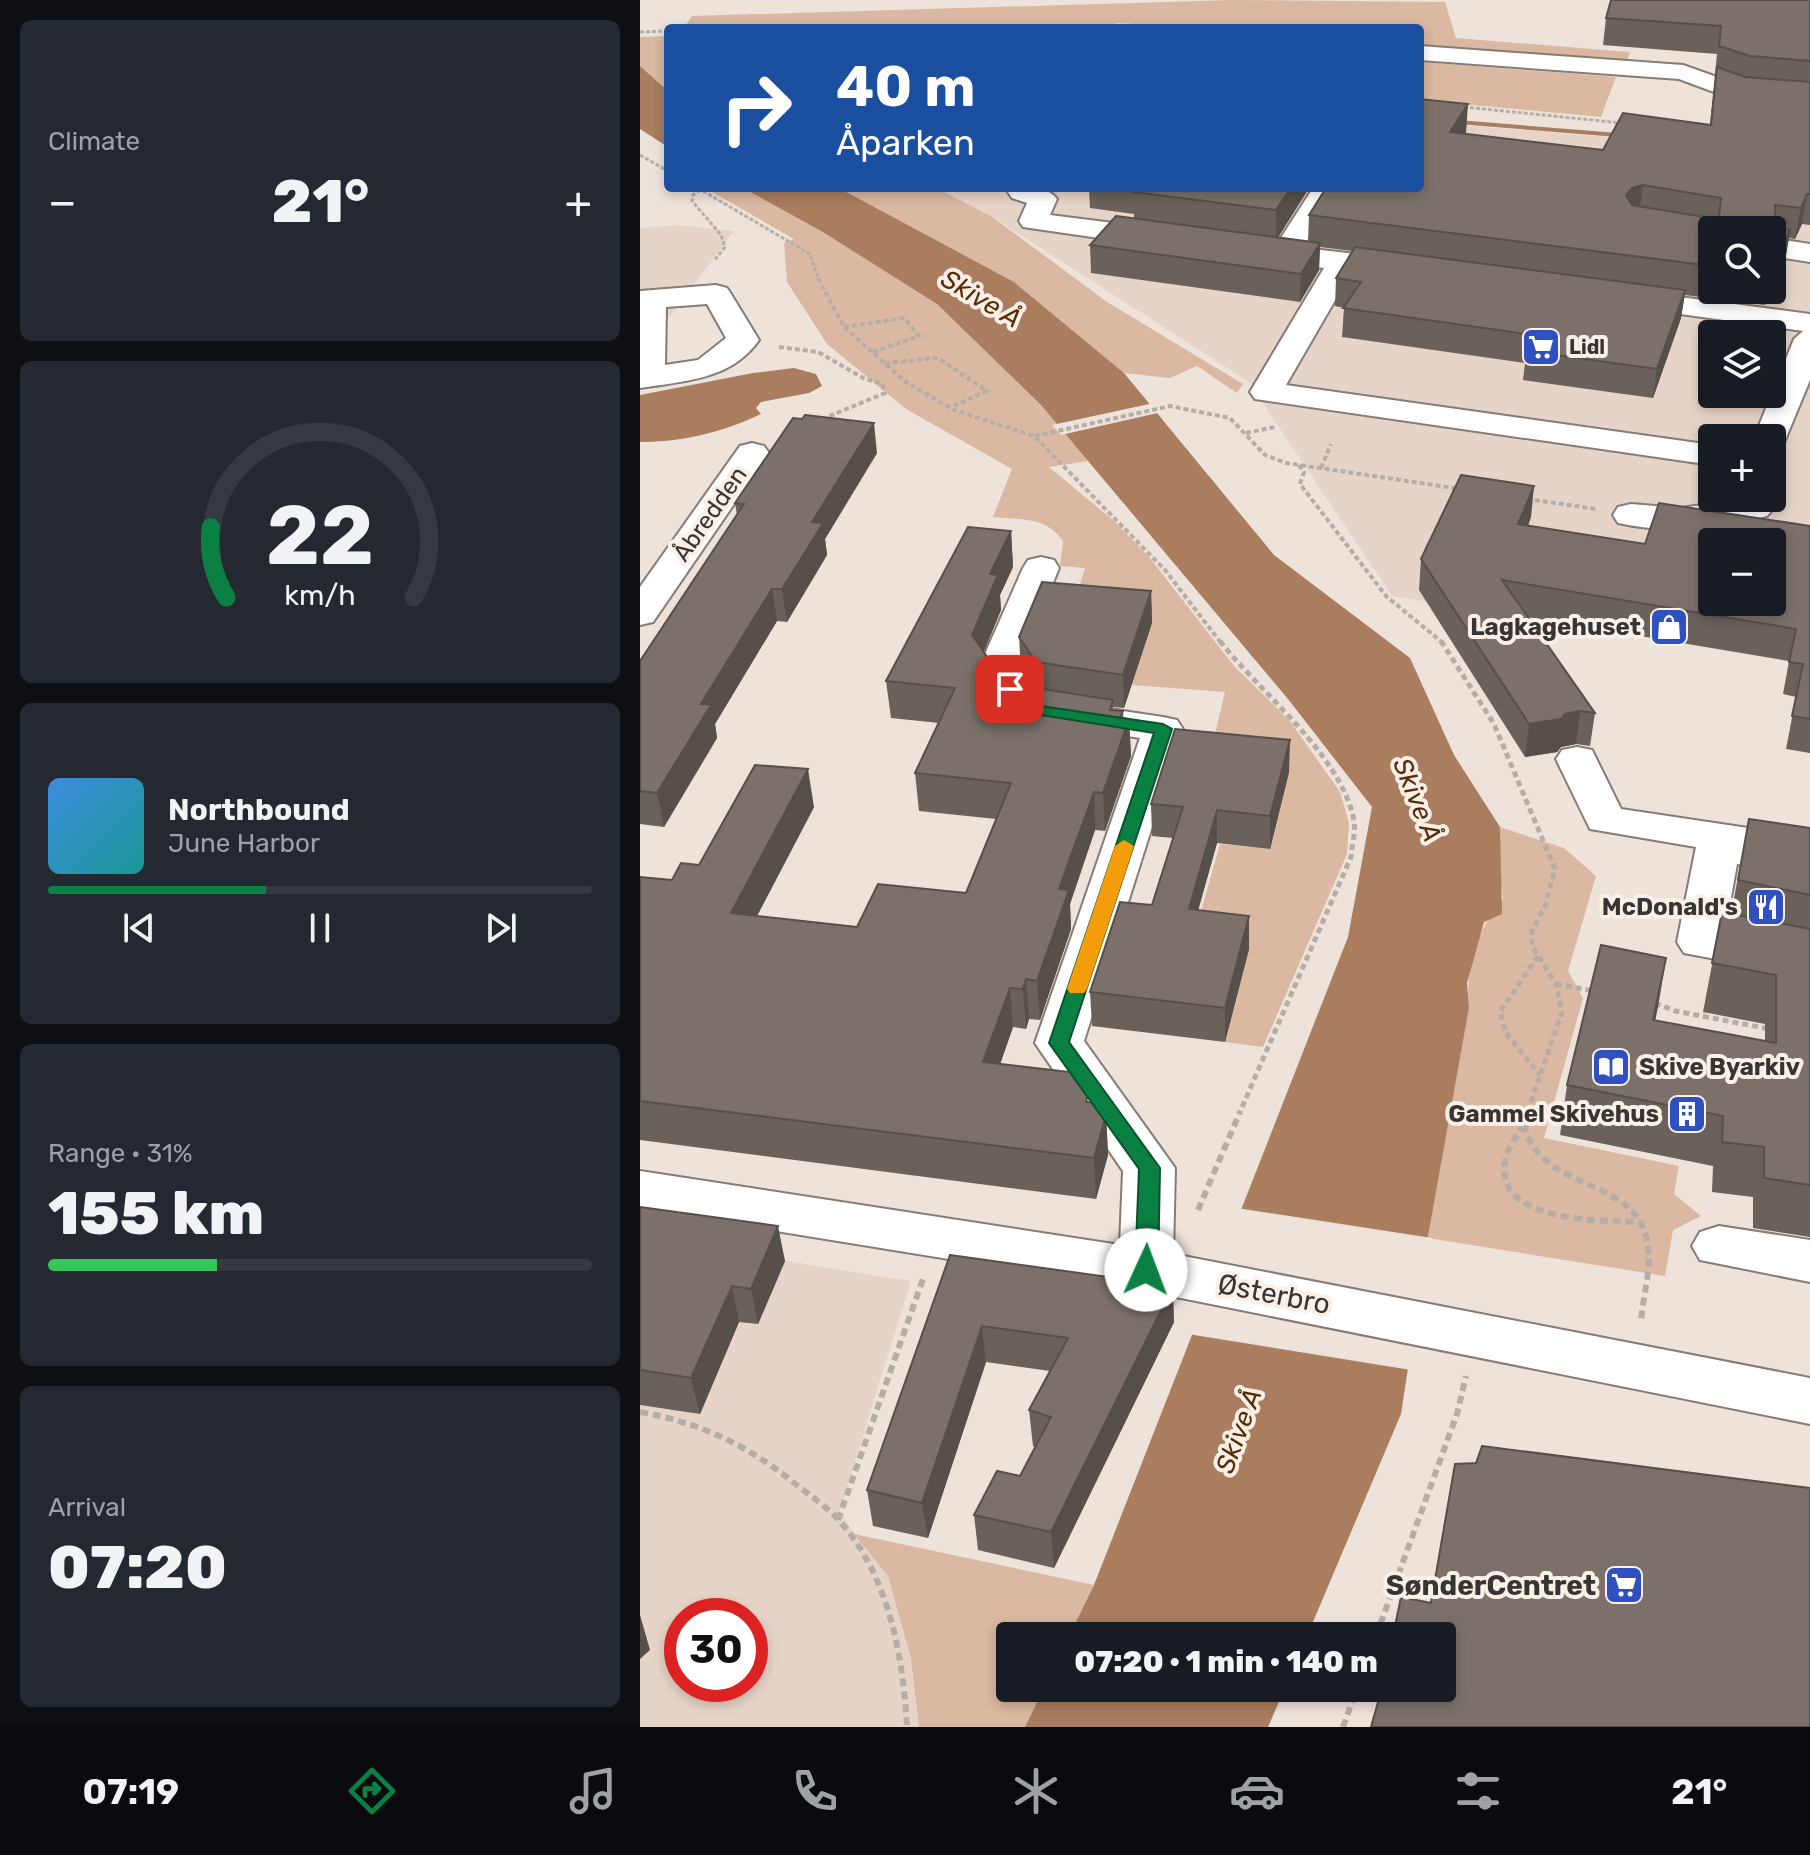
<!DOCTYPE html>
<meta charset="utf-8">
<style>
body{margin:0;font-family:Rubik,sans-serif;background:#242831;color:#f1f3f6;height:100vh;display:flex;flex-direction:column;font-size:30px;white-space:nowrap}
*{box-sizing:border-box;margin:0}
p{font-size:26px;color:#9ea1a6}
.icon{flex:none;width:44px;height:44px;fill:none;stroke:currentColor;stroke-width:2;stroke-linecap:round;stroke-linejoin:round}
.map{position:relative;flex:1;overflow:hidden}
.details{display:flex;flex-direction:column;gap:20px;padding:20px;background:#0d0f14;width:640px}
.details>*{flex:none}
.hud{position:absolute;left:24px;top:24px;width:760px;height:168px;border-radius:8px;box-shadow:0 4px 12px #0003;background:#1a4fa0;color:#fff;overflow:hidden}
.buttons{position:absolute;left:1058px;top:216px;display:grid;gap:16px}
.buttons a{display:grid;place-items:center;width:88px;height:88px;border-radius:8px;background:#171b24;box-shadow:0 4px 12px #0003;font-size:40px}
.speed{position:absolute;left:24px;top:1598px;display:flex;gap:16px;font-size:40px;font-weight:700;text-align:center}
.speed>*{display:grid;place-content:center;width:104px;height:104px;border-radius:50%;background:#171b24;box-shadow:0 4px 12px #0003;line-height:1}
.speed .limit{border:12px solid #d22;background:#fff;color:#111}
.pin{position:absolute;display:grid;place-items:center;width:68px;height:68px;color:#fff;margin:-34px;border-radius:16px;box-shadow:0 4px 12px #0006}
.me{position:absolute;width:88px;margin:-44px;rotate:2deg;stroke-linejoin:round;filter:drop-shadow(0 0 6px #0008)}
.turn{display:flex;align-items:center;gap:28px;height:168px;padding:0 40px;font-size:36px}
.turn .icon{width:104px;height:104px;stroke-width:2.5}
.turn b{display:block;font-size:56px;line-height:68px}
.big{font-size:60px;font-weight:800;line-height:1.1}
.details .widget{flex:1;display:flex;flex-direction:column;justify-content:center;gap:12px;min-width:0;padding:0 28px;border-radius:12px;background:#242831}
.details .dial{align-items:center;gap:0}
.dial svg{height:208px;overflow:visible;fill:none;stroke:#363941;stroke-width:7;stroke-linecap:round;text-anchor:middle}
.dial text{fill:#f1f3f6;stroke:none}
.song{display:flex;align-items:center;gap:24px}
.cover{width:96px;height:96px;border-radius:12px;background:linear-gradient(135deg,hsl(210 70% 55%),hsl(180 70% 35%))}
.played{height:8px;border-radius:4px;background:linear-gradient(90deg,#0b8043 40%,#363941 40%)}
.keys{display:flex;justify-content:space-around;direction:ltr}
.heat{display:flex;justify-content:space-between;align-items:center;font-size:44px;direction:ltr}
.charge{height:12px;border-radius:6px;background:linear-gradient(90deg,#34c759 31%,#363941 0)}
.trip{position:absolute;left:356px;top:1622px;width:460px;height:80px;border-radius:8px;background:#171b24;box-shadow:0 4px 12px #0003;font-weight:800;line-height:80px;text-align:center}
.tab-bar{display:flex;height:128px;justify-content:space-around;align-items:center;background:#090b0e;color:#9ea1a6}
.tab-bar .icon{width:56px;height:56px}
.tab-bar .on{color:#0b8043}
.tab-bar b{font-size:36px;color:#f1f3f6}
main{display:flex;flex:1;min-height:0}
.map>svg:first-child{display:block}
</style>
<main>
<section class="details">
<div class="widget"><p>Climate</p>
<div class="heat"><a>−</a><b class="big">21°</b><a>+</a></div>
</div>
<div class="widget dial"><svg viewBox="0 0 100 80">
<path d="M14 69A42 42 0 1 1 86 69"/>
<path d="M14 69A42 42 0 0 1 8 42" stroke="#0b8043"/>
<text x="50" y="56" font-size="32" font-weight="700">22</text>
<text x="50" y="72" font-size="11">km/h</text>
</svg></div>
<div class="widget">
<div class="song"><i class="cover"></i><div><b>Northbound</b><p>June Harbor</p></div></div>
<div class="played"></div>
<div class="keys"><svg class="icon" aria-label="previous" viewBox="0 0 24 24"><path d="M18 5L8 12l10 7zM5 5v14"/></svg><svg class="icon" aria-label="pause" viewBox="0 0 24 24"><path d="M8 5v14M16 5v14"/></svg><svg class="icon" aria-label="next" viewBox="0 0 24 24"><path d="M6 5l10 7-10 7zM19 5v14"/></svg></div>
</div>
<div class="widget"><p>Range · 31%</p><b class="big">155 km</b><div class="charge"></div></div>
<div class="widget"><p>Arrival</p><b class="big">07:20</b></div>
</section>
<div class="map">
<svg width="1170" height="1727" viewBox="0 0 1170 1727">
<rect width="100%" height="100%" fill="#eee3db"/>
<g fill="#e7d4c8" fill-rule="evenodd">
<path d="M780,122L1170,153V664L752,596L609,382L351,216L296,188H780ZM1072,230H1132V290H1072ZM1072,334H1132V394H1072ZM1072,438H1132V498H1072ZM1072,542H1132V602H1072Z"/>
<polygon points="39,225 94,231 0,357 0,228"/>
<path d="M0,1238L271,1281L200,1510L214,1534L332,1560L308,1727H0ZM42,1616H110V1684H42Z"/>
</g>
<g fill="#dab8a1">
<polygon points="593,0 805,2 816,38 990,52 987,61 780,45 780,28 550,28 477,23 474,28 44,28 52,16"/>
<polygon points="28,36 28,91 0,66 0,37"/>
<polygon points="780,62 976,77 961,117 780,100"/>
<path d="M65,188H103L181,231L297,304L401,405L448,461L409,467L474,521L510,558L594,666L650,721L700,792L709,823L707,854L623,1047L585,1042L609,949L552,943L580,844L630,849L568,764L585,692L492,685L512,623L432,610L445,568L420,566L423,541C406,516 381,520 353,517L372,469L266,409L187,344L147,282L144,243L154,239Z"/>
<polygon points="199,188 296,188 351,216 467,302 603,384 597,393 557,366 530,378 484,373 374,282"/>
<path d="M860,827L924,848L956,876L928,971L943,998L904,1138L1039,1166L1034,1194L1061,1216L1033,1230L1025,1276L788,1238L829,1008C825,969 837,929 863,899L859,870Z"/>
<polygon points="214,1534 454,1585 429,1636 370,1636 370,1688 404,1688 385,1727 279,1727 271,1658 248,1576"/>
</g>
<g fill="#a97d5e">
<polygon points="0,66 28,91 28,147 0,129"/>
<polygon points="103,188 199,188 374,282 484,373 634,555 770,658 814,755 860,827 862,914 844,922 827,983 829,1008 788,1237 761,1414 667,1636 429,1636 454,1585 708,937 732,807 648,699 401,405 297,304 181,231"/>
<path d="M154,368L176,374L182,386L169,393L121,402L116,408L121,414C84,432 42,442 0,442V395L113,373Z"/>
<polygon points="404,1688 645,1688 628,1727 385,1727"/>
</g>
<g fill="#eee3db">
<polygon points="514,403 522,412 421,435 412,425"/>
<polygon points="597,1208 792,1238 771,1370 548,1334"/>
</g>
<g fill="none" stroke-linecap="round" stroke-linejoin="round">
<polygon fill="#a97d5e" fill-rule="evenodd" points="780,117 990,134 994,136 990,138 780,121"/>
<g stroke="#867c75" stroke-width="4">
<g id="minor">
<polygon points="780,46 1043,65 1105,87 1170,92 1170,108 1101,102 1039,79 780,60"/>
<path d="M370,188C386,188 407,185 417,199L410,215L521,229L531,232L535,238L531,244L521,247L383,227L379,221L387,203L372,198L368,192Z"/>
<polygon points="673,188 701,188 664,248 767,260 777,263 782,269 777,275 767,278 712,271 646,385 1072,445 1072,465 615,399 610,392 684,268 621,260 611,257 607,251 611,245 637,244"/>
<polygon points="1132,238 1170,244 1170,262 1132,256"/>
<path d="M76,285L87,288L91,294L119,340C91,380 44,381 0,388V291ZM67,304L86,338L58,360L25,365L26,307Z"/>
<polygon points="986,290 1170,314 1170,380 1143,445 1132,448 1132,438 1114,438 1154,339 1163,331 975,305 971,299 975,293"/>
<polygon points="112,443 124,446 129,453 13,622 0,625 0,587 100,446"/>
<path d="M1115,498L1127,502L1133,509L1127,516C1080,528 1026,534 978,523L973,515L978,507L991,504L1040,508Z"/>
<polygon points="401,557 414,560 419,568 378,670 396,698 523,717 537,720 543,729 444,1041 535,1168 533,1254 1170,1378 1170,1424 506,1291 0,1209 0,1171 480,1245 483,1171 395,1043 500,738 368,717 338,670 383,568 388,560"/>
<polygon points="937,747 952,750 981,809 1108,828 1123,832 1130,842 1170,848 1170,876 1097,864 1085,931 1170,947 1170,977 1044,953 1037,942 1056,847 950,829 916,759 922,750"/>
<polygon points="1079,1226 1170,1240 1170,1282 1060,1260 1052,1246 1060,1232"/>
</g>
</g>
<g stroke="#b6ada7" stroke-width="3" stroke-dasharray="4 2" stroke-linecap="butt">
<polyline points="0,32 28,31"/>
<polyline points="824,107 982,123"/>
<polyline points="0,155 28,171"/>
<polyline points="58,188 170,254 179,280"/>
<polyline points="60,190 53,195 52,201 81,235 85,247 74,261"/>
</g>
<g stroke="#b6ada7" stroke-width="4" stroke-dasharray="5 3" stroke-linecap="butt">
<polyline points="178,278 204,327 266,382 314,410 394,436 525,570 581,643"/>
<polyline points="204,327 264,318 279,336 233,352"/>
<polyline points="139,347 178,352 225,379 242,384 245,393 180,420"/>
<polyline points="245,363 298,358 347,391 311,407"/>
<polyline points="606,433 635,427"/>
<polyline points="395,436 530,406 590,418 625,455 646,463 821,489"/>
<polyline points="659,465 664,472 660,484 746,596 803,643"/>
<polyline points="681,468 691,444"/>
<polyline points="887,499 956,509"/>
</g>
<g stroke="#b6ada7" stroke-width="5" stroke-dasharray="6 4" stroke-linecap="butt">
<path d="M580,641C620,693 700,753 714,820C716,831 712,845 711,857L599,1114"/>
<polyline points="801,641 854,724 915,869 905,906 892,931 892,946 916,984 922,1012 887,1114"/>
<polyline points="898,956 860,1012 866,1033 900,1075"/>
<polyline points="916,984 954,991"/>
<polyline points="1015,1003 1035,1011 1130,1029"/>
</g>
<g stroke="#b6ada7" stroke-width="6" stroke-dasharray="8 5" stroke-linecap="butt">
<path d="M888,1112L884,1124C900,1195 1000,1174 1008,1247C1011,1271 1003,1297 1001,1321"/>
<path d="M884,1124C878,1135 869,1145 866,1158C849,1223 964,1221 1001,1222"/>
<polyline points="558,1210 600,1112"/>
<path d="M0,1412C57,1422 103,1443 148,1478C164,1491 182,1503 196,1517C248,1572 263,1654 267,1727"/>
<polyline points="198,1520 283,1279"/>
<polyline points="736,1636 817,1414 826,1376"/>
<polyline points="703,1727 717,1688"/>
</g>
<use href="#minor" fill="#fff" fill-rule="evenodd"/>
</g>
<g fill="#6a615b">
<polygon points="1170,0 1170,225 1162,224 1155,239 1149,238 1145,261 1132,230 1072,230 1072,290 1132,290 1125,305 1045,295 1041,318 1013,398 883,380 885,363 702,337 704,308 695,306 696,278 712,251 680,247 679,270 660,302 451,273 450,245 494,218 494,214 450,208 449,188 669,188 638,237 668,241 669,215 826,133 826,134 963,150 1070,125 1077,54 963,45 966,18"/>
<polygon points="162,419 237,453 185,539 187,555 147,622 137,621 75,724 77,738 24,827 0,824 0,661 97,515 95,503"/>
<polygon points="891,517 888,526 1005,544 1170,526 1170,753 1146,749 1156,697 1143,694 1149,661 887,617 955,713 950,746 936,744 921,747 917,752 885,757 779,590 781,559"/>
<polygon points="371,531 373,567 360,595 361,610 344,652 365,683 393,687 381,670 379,637 511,591 512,623 484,708 473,707 473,710 483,718 489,719 491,756 465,831 455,830 430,904 431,929 400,1020 389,1019 386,1029 373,1027 360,1064 450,1102 466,1115 468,1155 456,1199 0,1140 0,877 32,880 59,865 174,807 117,916 217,927 326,893 356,819 279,811 275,773 299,723 251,718 246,681"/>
<polygon points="649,772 630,849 577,843 558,910 609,949 585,1042 452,1026 450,992 512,905 533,838 512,836 511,804"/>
<polygon points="1109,819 1170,828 1170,1237 1113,1228 1113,1197 1072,1192 1073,1166 920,1135 927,1085 1026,958 1015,1020 1125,1041 1125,1024 1063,1012 1082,912 1091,914"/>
<polygon points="0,1207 145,1261 118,1324 99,1322 60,1414 0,1405"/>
<polygon points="310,1255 534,1322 414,1568 338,1550 334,1515 380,1476 395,1447 393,1446 389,1410 410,1371 346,1362 288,1538 233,1526 227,1490"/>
</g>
<g fill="#564f4a">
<polygon points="828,104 826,133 808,161 810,132"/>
<polygon points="1003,185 999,215 988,218 986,195 992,188"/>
<polygon points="651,188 669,188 636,241 636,210"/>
<polygon points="1167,194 1162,224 1155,239 1161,208"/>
<polygon points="1150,230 1145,261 1132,289 1132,269"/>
<polygon points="680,243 679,270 660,302 661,274"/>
<polygon points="1045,290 1041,318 1013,398 1017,369"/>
<polygon points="1127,290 1132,290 1125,305"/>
<polygon points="234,423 237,453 185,539 187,555 147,622 142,589 172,522"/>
<polygon points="894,486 891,517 875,555 878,524"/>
<polygon points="371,531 373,567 360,595 361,610 335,672 332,635 350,574"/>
<polygon points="132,589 137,621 75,724 77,738 24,827 17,793 61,704"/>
<polygon points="511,591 512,623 484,708 483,675"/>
<polygon points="483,711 484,735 489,719 491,756 465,831 463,793"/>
<polygon points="940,711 936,744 921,747 917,752 885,757 889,724"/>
<polygon points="650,740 649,772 630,849 630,816"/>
<polygon points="168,769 174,807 98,952 91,913"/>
<polygon points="454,792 455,830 430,904 431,929 400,1020 397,981 419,889"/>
<polygon points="577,810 577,843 549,943 549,909"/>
<polygon points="609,916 609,949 585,1042 585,1008"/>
<polygon points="1026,958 1018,1007 1005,1070 1013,1020"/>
<polygon points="386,979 389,1019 386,1029 383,989"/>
<polygon points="370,988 373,1027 347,1102 343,1062"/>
<polygon points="466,1115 468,1155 456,1199 454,1158"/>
<polygon points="138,1226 145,1261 118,1324 111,1289"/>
<polygon points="92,1286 99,1322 60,1414 51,1378"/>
<polygon points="533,1286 534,1322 414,1568 411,1532"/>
<polygon points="342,1326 346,1362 288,1538 282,1503"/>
<polygon points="0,1615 10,1650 0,1659"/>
</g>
<g fill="#7b716a" stroke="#564f4a" stroke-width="2" fill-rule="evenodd">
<polygon points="971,0 1170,0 1170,61 1110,56 1079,46 1081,26 966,18"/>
<path d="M1077,67L1105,77L1170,82V194H1167L1161,208L1135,205V227L1150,230L1132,269V230H1072V266L669,215L686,188H780V99L828,104L810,132L963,150L983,113L1071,125ZM1003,185L1081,198L1079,217L1076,219L992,205L986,195L992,188Z"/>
<polygon points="498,188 651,188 636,210 494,192"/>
<polygon points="476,216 680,243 661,274 450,245"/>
<polygon points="715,247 1045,290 1017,369 886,351 893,335 703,308 721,282 696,278"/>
<polygon points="165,415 234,423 172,522 183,523 159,562 142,589 132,589 61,704 71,705 17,793 0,791 0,661 104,504 95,503 153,418 162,419"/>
<path d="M821,475L894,486L878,524L1005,544L1019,503L1170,526V719L1152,716L1163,664L1149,662L1156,629L862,580L955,713L940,711L925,714L921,719L889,724L781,559ZM1072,542H1132V602H1072Z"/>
<polygon points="328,527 371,531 350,574 358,575 332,635 365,683 473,700 470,710 483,711 480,718 489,719 463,793 454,792 419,889 429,890 397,981 386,979 383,989 370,988 343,1062 437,1073 449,1090 446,1102 458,1103 466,1115 454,1158 0,1101 0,877 32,880 41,863 59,865 115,765 168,769 91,913 217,927 238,884 326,893 371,783 275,773 315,688 246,681"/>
<polygon points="402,582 511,591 483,675 396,662 379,637"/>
<polygon points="535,729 650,740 630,816 577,810 549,909 609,916 585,1008 450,992 480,902 512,905 543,807 511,804"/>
<polygon points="1109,819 1170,828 1170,895 1098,880"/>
<polygon points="1082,912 1170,929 1170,1185 1124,1178 1124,1147 1082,1142 1083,1116 927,1085 961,945 1026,958 1013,1020 1136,1043 1136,975 1072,963"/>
<polygon points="0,1207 138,1226 111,1289 92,1286 51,1378 0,1370"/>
<polygon points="310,1255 533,1286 411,1532 334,1515 357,1471 380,1476 411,1417 389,1410 428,1338 342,1326 282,1503 227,1490"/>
<polygon points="842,1446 1170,1488 1170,1727 731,1727 742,1688 802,1688 802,1636 753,1636 761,1597 791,1603 815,1464 836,1463"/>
</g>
<polygon fill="#0b8043" stroke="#07532c" stroke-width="2" points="370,684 376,685 387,704 523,724 532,729 429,1042 520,1168 518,1270 514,1276 506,1278 499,1276 495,1270 499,1169 409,1043 514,733 376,711 362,689"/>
<polygon fill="#f59e0b" points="484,840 494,846 447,989 444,993 430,993 427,989 475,846"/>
<defs>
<g id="supermarket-square" transform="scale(2)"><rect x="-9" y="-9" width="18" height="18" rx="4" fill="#2e50c0" stroke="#fbf0e8"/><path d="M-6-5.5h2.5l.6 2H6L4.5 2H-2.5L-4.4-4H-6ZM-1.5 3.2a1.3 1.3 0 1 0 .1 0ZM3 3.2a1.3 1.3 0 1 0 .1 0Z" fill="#fff"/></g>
<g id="shop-square" transform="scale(2)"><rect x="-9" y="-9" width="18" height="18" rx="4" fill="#2e50c0" stroke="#fbf0e8"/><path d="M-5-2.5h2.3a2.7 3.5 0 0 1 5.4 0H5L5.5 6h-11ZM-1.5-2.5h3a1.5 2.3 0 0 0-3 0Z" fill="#fff"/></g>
<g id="restaurant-square" transform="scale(2)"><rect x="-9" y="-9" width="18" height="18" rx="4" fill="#2e50c0" stroke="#fbf0e8"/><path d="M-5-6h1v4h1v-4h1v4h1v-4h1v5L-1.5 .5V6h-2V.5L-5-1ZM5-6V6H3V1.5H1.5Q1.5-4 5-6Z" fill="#fff"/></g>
<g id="library-square" transform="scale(2)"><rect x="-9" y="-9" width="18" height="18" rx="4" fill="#2e50c0" stroke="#fbf0e8"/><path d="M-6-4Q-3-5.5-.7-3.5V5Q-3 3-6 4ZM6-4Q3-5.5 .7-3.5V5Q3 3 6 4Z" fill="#fff"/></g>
<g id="building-square" transform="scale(2)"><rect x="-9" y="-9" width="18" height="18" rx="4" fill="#2e50c0" stroke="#fbf0e8"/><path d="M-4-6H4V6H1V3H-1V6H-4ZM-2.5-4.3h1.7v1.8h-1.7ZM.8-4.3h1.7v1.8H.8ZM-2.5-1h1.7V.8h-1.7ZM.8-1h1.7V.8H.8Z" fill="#fff"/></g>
</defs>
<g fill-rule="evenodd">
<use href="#supermarket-square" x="901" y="347"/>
<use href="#shop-square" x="1029" y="627"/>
<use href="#restaurant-square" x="1126" y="907"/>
<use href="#library-square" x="971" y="1067"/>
<use href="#building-square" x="1047" y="1114"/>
<use href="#supermarket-square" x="984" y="1585"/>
</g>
<g text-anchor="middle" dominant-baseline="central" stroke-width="8" stroke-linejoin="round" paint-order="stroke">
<g font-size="20" font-weight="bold" fill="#383431" stroke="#fbf0e8" text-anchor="start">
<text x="929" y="347">Lidl</text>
</g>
<g font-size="24" fill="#383431" stroke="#fbf0e8">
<text transform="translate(70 514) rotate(-55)">Åbredden</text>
</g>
<g font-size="24" font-weight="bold" fill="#383431" stroke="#fbf0e8" text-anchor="end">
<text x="1001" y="627">Lagkagehuset</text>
<text x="1098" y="907">McDonald's</text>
<text x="999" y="1067" text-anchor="start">Skive Byarkiv</text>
<text x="1019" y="1114">Gammel Skivehus</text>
</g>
<g font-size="26" font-style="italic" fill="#582d05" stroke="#fbf0e8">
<text transform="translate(341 299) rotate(31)">Skive Å</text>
<text transform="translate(777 800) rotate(68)">Skive Å</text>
<text transform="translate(599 1431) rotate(-70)">Skive Å</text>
</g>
<g font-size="28" fill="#383431" stroke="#fbf0e8">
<text transform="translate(634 1294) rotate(11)">Østerbro</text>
</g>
<g font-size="28" font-weight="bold" fill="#383431" stroke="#fbf0e8" text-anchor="end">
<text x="956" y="1585">SønderCentret</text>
</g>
</g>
</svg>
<div class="buttons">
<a><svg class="icon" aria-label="search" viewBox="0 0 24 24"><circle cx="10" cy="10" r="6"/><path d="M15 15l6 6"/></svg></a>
<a><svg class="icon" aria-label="layers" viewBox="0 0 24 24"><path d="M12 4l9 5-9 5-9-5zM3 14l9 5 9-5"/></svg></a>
<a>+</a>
<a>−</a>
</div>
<div class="speed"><div class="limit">30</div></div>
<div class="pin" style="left:370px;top:689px;background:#d93025"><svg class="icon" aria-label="arrive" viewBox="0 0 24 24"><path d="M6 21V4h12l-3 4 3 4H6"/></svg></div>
<svg class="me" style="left:506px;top:1270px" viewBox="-20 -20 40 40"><circle r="19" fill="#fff"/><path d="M0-13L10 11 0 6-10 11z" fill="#0b8043"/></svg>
<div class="trip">07:20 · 1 min · 140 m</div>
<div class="hud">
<div class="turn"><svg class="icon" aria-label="right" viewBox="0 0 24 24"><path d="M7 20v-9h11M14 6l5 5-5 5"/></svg><div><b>40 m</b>Åparken</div></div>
</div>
</div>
</main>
<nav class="tab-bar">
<b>07:19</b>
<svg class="icon on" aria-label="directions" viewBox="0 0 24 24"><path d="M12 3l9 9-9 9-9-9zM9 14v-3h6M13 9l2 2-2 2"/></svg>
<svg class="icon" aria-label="music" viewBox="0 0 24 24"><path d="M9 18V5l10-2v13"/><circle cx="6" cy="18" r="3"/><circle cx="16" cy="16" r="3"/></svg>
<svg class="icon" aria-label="phone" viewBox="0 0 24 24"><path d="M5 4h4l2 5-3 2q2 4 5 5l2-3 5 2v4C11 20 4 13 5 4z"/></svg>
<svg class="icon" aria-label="climate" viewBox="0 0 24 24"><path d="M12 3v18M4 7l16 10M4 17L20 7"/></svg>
<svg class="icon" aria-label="car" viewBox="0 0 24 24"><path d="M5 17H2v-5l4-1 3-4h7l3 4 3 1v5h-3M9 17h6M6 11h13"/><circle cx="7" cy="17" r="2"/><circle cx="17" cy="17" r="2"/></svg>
<svg class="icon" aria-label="filters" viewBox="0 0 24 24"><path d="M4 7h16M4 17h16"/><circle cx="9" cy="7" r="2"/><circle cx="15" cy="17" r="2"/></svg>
<b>21°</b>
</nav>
